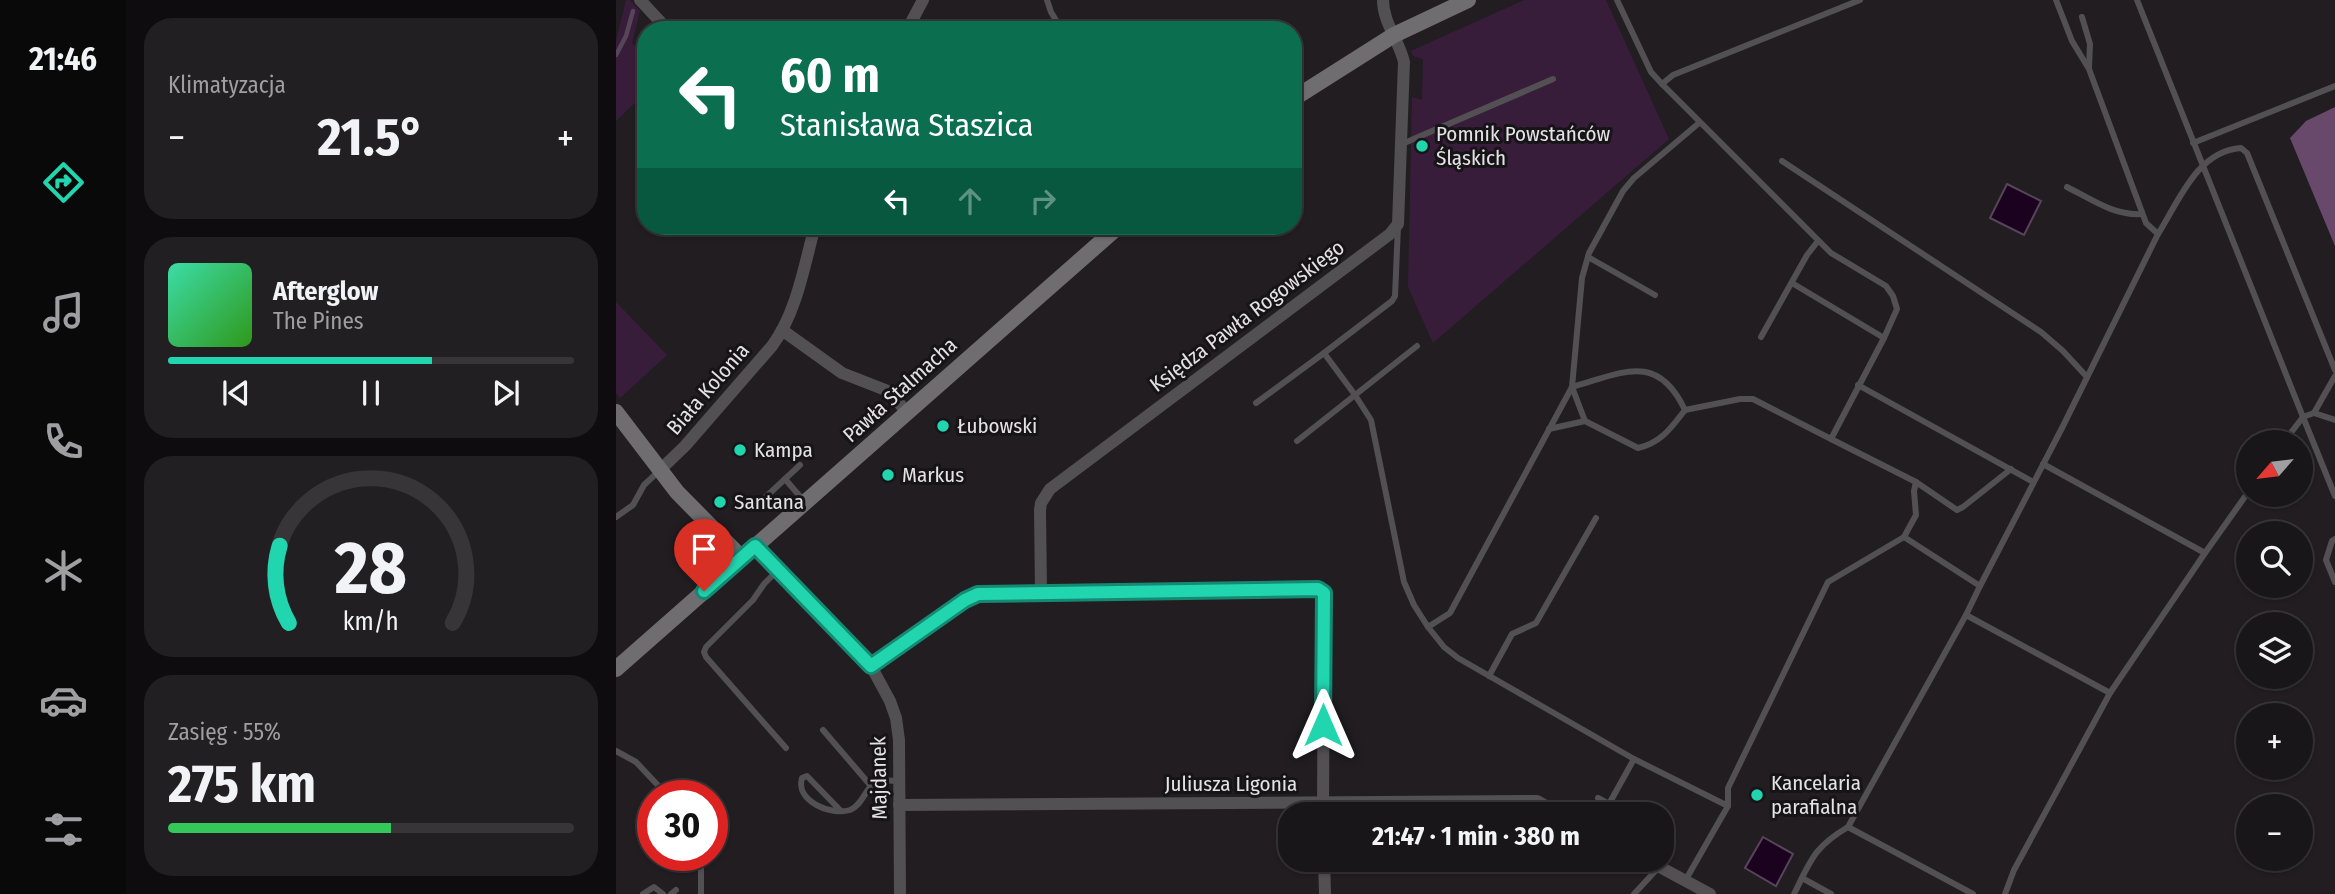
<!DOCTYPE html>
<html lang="pl">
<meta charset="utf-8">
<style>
body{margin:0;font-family:"Fira Sans Condensed",sans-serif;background:#221f22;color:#f1f3f6;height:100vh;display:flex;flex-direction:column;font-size:26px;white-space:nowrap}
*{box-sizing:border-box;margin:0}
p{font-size:23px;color:#9f9fa2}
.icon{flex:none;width:38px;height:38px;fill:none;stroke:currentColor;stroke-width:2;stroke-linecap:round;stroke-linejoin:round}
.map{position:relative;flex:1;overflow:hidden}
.side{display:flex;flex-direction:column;gap:18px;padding:18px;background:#0e0c0e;width:490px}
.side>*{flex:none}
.top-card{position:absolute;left:21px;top:21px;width:665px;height:214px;border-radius:28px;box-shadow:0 2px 5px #0004,0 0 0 2px #373538;background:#0b6e4f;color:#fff;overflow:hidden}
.needle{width:46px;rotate:242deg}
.fabs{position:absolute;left:1620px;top:430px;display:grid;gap:14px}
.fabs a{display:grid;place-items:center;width:77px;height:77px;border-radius:50%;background:#191619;box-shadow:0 2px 5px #0004,0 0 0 2px #373538;font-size:35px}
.speed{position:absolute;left:21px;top:780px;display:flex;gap:14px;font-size:35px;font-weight:700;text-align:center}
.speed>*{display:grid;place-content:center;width:91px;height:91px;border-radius:50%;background:#191619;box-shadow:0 2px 5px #0004,0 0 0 2px #373538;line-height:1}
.speed .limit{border:10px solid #d22;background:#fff;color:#111}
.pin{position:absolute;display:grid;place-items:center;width:60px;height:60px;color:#fff;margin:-72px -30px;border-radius:50% 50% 50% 0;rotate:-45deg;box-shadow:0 0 7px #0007}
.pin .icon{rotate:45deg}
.me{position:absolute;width:77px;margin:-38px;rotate:0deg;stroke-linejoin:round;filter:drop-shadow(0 0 5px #0008)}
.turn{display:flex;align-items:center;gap:24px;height:147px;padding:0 28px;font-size:32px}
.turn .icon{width:91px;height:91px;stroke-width:2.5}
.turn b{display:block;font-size:49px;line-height:60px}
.lanes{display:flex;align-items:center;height:66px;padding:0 28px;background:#0003;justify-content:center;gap:35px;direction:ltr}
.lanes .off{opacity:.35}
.big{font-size:52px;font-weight:700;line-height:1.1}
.side .widget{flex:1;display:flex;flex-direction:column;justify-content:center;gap:10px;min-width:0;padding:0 24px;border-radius:28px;background:#221f22}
.side .dial{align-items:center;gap:0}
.dial svg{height:182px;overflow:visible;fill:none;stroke:#373538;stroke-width:7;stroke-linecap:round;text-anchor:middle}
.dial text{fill:#f1f3f6;stroke:none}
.song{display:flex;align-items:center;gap:21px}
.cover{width:84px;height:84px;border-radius:10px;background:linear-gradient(135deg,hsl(160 70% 55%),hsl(110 70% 35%))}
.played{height:7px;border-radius:4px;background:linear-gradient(90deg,#21d5af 65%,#373538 65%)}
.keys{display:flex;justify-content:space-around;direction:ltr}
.heat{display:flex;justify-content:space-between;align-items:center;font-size:38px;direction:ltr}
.charge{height:10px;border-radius:5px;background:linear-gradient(90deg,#34c759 55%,#373538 0)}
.trip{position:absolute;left:662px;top:802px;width:396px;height:70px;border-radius:28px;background:#191619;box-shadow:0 2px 5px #0004,0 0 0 2px #373538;font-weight:700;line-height:70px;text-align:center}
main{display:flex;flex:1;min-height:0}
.menu{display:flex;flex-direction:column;width:126px;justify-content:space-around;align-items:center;background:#0a090a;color:#9f9fa2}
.menu .icon{width:49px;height:49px}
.menu .active{color:#21d5af}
.menu b{font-size:32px;color:#f1f3f6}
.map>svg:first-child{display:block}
</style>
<main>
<nav class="menu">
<b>21:46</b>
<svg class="icon active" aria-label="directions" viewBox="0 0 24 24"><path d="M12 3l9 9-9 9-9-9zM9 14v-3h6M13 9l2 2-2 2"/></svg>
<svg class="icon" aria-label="music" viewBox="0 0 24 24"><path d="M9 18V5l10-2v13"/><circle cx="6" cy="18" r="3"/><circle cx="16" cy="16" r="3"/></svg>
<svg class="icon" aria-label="phone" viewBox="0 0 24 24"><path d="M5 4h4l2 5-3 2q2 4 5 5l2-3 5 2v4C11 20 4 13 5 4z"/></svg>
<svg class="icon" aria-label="climate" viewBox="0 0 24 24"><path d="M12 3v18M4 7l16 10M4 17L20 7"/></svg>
<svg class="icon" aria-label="car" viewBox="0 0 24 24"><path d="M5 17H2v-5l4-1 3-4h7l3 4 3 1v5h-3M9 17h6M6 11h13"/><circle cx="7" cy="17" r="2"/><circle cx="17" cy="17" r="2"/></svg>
<svg class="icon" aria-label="filters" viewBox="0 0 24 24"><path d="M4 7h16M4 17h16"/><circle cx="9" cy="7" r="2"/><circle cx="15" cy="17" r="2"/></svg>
</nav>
<section class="side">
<div class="widget"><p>Klimatyzacja</p>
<div class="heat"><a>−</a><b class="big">21.5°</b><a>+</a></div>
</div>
<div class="widget">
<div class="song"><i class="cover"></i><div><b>Afterglow</b><p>The Pines</p></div></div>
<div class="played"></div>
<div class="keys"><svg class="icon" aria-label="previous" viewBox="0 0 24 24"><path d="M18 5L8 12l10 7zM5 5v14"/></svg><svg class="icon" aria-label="pause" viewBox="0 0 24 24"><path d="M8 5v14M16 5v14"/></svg><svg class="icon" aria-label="next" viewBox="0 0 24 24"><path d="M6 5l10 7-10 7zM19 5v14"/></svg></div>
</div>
<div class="widget dial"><svg viewBox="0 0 100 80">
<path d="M14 69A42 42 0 1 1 86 69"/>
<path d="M14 69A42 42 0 0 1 10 35" stroke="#21d5af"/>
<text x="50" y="56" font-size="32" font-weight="700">28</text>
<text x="50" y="72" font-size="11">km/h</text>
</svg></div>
<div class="widget"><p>Zasięg · 55%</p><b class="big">275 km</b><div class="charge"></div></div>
</section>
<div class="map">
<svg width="1719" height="894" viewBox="0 0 1719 894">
<rect width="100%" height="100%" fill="#211d21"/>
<g fill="#381d3b">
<polygon points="10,0 14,0 24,11 16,43 30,57 30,92 0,121 0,41"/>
<polygon points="908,0 990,0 1053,139 817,343 792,287 796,97 806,100 807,59 797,56 795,51"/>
<polygon points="0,302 51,355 4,398 0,393"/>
</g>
<polygon fill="#68496b" points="1719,107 1719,246 1674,138 1690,121"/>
<g fill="#1b021e" stroke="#57455a" stroke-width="2">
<polygon points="1391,184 1425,201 1408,235 1374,218"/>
<polygon points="1147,837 1177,854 1160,886 1129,868"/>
</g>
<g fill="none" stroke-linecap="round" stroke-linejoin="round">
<polyline stroke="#57455a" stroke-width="4.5" points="0,55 10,36 17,11"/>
<g stroke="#535053" stroke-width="6">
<polyline points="431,0 435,12 446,30"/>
<path d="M1001,0L1035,72L1046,84L1215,253L1270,286L1277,296L1281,309L1268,338L1215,439L1300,482L1298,491L1300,515L1288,537L1364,586L1350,615L1232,827C1198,847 1195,860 1178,894"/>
<polyline points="1521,0 1687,417 1698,413 1719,420"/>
<polyline points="1466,17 1474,44 1473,67"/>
<polyline points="1046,84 1057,75 1244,0"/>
<polyline points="1083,123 1018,178 1007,191 973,253 966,278 956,387 834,613 812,627 828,647 842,658 1018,759 1112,806"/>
<polyline points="1577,143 1719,86"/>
<polyline points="786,144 937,79"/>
<polyline points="1166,161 1425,332 1447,351 1471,377"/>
<path d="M1451,187C1475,199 1498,216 1526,214"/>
<polyline points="782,226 779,296 776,301 708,353 739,395 755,420 788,582 798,605 812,627"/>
<path d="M1542,234C1563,201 1581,151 1625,148L1631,153L1719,370"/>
<polyline points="972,257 1039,295"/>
<polyline points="1176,283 1268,338"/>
<polyline points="1145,337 1191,255 1202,241"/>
<polyline points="1242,385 1417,482"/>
<polyline points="640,403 708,353"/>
<polyline points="1698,413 1719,376"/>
<path d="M969,421L956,387C1006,373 1041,351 1069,410"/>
<path d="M933,429L969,421L1022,448C1045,443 1055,428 1069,410L1124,399H1137L1215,439"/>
<polyline points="681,441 801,346"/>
<polyline points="1667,443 1687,417 1719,496"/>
<polyline points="1427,464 1589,553 1633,491"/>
<polyline points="169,479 184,465"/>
<polyline points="1300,482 1341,510 1347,507 1395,469"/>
<polyline points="141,505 169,479 188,501"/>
<polyline points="0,517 17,505 28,485 43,471"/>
<polyline points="1719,539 1716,541 1710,560 1719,582"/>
<polyline points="162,570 148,584 137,600 90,647 88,652 90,657 170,748"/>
<polyline points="1364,586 1446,428 1542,234 1530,223 1473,69 1456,41 1440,0"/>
<polyline points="1350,615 1494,693"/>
<polyline points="873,676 896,634 920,623 980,518"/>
<polyline points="207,730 255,786"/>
<polyline points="0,751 20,762 52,796"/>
<polyline points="982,798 993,804"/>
<path d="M224,810L191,776L186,778C179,801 215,816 234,810C247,805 249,787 261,782C267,779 277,781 283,781"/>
<polyline points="1010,814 993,804 1018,759"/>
<polyline points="1232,827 1357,894"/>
<polyline points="85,856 85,894"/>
<polyline points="1186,878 1215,894"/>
<polyline points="1069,881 1112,806 1112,788 1212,582 1288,537"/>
<polyline points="27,894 38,887 47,894"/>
<polyline points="55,894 60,890"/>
<polyline points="1018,894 1043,867"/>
<polyline points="1389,894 1398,870 1494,693 1589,553"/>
</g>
<g stroke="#535053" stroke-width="12">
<polyline points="24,0 52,30"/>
<polyline points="291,30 307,0"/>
<polyline points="166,330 226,373 272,391 291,412"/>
<path d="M43,471L69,446L156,346C181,312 188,266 199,226"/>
<polyline points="139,546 255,666 274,701 280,718 283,740 284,894"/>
<path d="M425,592L424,510L425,503L434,489L774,234L782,224L788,62C783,40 767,23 767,0"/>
<polyline points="255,666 349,600 362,594 705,589 708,593 707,814"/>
<polyline points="283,805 921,801 944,814"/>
<polyline points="708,859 709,894"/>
<polyline points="1029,859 1094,894"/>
</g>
<g stroke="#706d70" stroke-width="16">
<polyline points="677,99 778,35 852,0"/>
<polyline points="0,412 61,492 126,558"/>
<polyline points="0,669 503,226"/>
</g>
</g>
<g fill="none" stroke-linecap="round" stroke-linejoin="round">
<g stroke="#158a72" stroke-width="18">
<polyline id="route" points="88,591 139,546 255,666 349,600 362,594 702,589 708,593 707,725"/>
</g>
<use href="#route" stroke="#21d5af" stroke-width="12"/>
</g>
<g fill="#21d5af" stroke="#171418" stroke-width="2.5">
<circle cx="806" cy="146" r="7"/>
<circle cx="327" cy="426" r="7"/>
<circle cx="124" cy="450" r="7"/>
<circle cx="272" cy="475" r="7"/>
<circle cx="104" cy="502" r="7"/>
<circle cx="1141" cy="795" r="7"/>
</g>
<g text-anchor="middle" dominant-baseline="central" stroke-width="6" stroke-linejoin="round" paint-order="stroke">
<g font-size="21" fill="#e4e2e5" stroke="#171418" text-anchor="start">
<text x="820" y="134">Pomnik Powstańców<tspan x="820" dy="24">Śląskich</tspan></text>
<text x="341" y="426">Łubowski</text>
<text x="138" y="450">Kampa</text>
<text x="286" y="475">Markus</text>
<text x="118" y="502">Santana</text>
<text x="1155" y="783">Kancelaria<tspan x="1155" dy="24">parafialna</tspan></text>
</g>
<g font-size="21" fill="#e4e2e5" stroke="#171418">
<text transform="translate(631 316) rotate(-37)">Księdza Pawła Rogowskiego</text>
<text transform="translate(92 389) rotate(-49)">Biała Kolonia</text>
<text transform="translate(284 390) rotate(-42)">Pawła Stalmacha</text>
<text transform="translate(263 778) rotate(-91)">Majdanek</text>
<text x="615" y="784">Juliusza Ligonia</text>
</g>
</g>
</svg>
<div class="fabs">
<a><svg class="needle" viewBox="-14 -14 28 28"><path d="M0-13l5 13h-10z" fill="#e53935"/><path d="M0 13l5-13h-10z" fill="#9f9fa2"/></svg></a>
<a><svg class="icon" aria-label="search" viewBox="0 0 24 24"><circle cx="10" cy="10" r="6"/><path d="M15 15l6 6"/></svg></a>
<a><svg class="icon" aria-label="layers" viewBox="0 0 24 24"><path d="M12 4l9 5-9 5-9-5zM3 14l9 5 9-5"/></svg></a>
<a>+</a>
<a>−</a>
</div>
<div class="speed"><div class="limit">30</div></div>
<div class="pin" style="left:88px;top:591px;background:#d93025"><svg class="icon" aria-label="arrive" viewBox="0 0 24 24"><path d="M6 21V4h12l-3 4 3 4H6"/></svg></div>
<svg class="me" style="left:707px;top:725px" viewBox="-20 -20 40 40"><path d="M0-17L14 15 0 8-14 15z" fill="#21d5af" stroke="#fff" stroke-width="4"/></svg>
<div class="trip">21:47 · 1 min · 380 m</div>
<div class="top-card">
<div class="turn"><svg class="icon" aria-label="left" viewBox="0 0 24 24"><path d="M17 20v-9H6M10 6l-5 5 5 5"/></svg><div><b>60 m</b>Stanisława Staszica</div></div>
<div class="lanes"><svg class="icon" aria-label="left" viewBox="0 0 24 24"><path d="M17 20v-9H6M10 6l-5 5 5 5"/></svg><svg class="icon off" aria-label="ahead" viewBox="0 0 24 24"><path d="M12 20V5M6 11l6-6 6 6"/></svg><svg class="icon off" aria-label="right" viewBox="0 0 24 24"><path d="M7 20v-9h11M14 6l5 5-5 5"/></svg></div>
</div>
</div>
</main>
